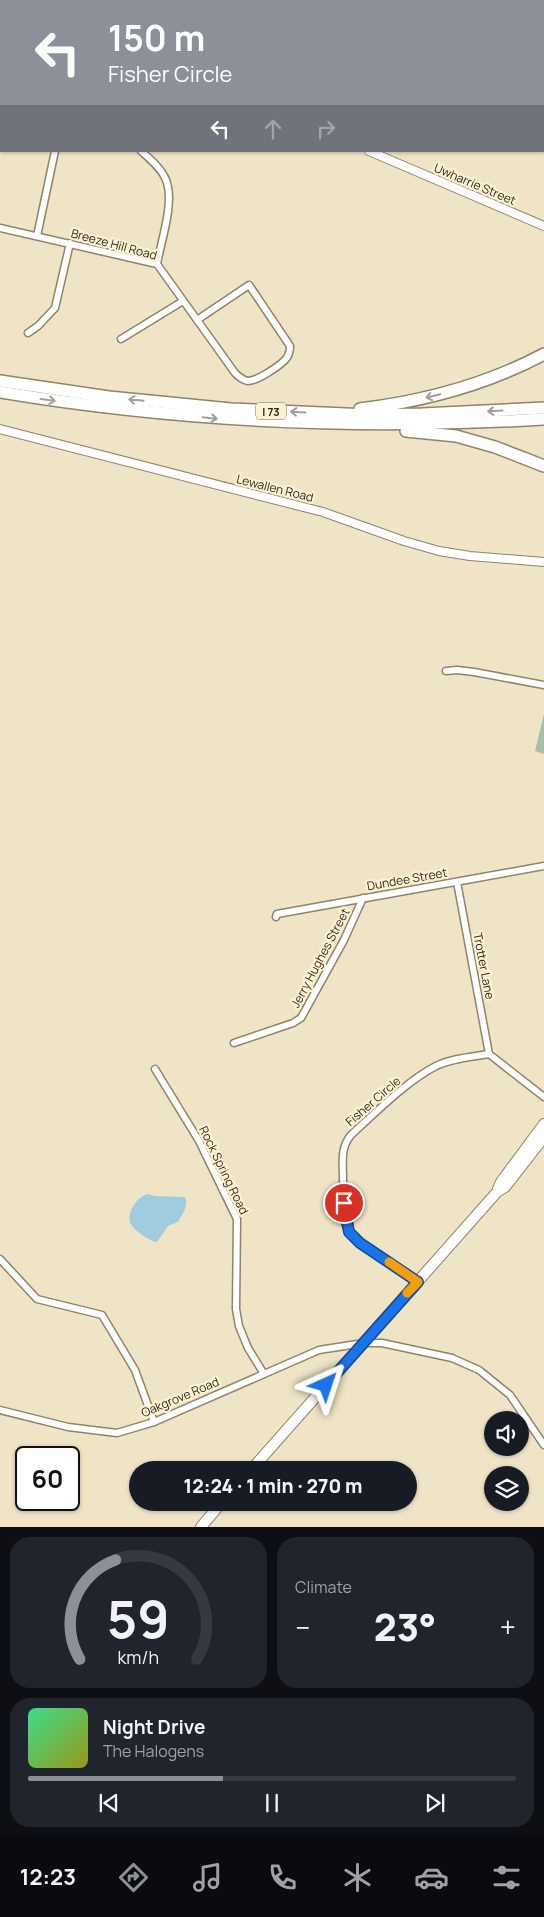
<!DOCTYPE html>
<meta charset="utf-8">
<style>
body{margin:0;font-family:Manrope,sans-serif;background:#20242c;color:#f1f3f6;height:100vh;display:flex;flex-direction:column;font-size:19px;white-space:nowrap}
*{box-sizing:border-box;margin:0}
p{font-size:16px;color:#9ea1a6}
.icon{flex:none;width:28px;height:28px;fill:none;stroke:currentColor;stroke-width:2;stroke-linecap:round;stroke-linejoin:round}
.map{position:relative;height:1527px;overflow:hidden}
.sheet{display:flex;flex-direction:column;gap:10px;padding:10px;background:#0d0f14;flex:1}
.sheet>*{flex:none}
.banner{position:absolute;left:0px;top:0px;width:545px;height:152px;box-shadow:0 1px 4px #0004;background:#8c9099;color:#fff;overflow:hidden}
.tools{position:absolute;left:484px;top:1411px;display:grid;gap:10px}
.tools a{display:grid;place-items:center;width:45px;height:45px;border-radius:50%;background:#171b24;box-shadow:0 1px 4px #0004;font-size:25px}
.speed{position:absolute;left:15px;top:1446px;display:flex;gap:10px;font-size:25px;font-weight:700;text-align:center}
.speed>*{display:grid;place-content:center;width:65px;height:65px;border-radius:50%;background:#171b24;box-shadow:0 1px 4px #0004;line-height:1}
.speed .limit{border:2px solid #111;border-radius:8px;background:#fff;color:#111}
.pin{position:absolute;display:grid;place-items:center;width:42px;height:42px;color:#fff;margin:-21px;border:2px solid #fff;border-radius:50%;box-shadow:0 1px 5px #0007}
.me{position:absolute;width:55px;margin:-28px;rotate:42deg;stroke-linejoin:round;filter:drop-shadow(0 0 4px #0008)}
.turn{display:flex;align-items:center;gap:18px;height:105px;padding:0 25px;font-size:22px}
.turn .icon{width:65px;height:65px;stroke-width:2.5}
.turn b{display:block;font-size:35px;line-height:42px}
.lanes{display:flex;align-items:center;height:48px;padding:0 25px;background:#0003;justify-content:center;gap:25px;direction:ltr}
.lanes .off{opacity:.35}
.big{font-size:38px;font-weight:800;line-height:1.1}
.sheet .tile{flex:1;display:flex;flex-direction:column;justify-content:center;gap:8px;min-width:0;padding:0 18px;border-radius:20px;background:#20242c}
.sheet .dial{align-items:center;gap:0}
.dial svg{height:130px;overflow:visible;fill:none;stroke:#363941;stroke-width:7;stroke-linecap:round;text-anchor:middle}
.dial text{fill:#f1f3f6;stroke:none}
.song{display:flex;align-items:center;gap:15px}
.cover{width:60px;height:60px;border-radius:8px;background:linear-gradient(135deg,hsl(150 70% 55%),hsl(60 70% 35%))}
.played{height:5px;border-radius:2px;background:linear-gradient(90deg,#8c9099 40%,#363941 40%)}
.keys{display:flex;justify-content:space-around;direction:ltr}
.heat{display:flex;justify-content:space-between;align-items:center;font-size:28px;direction:ltr}
.sheet .tiles{flex:1;display:grid;gap:10px;grid-template-columns:1fr 1fr}
.tile:last-child{grid-column:span 2}
.trip{position:absolute;left:129px;top:1461px;width:288px;height:50px;border-radius:25px;background:#171b24;box-shadow:0 1px 4px #0004;font-weight:800;line-height:50px;text-align:center}
.menu{display:flex;height:80px;justify-content:space-around;align-items:center;background:#090b0e;color:#9ea1a6}
.menu .icon{width:35px;height:35px}
.menu .selected{color:#8c9099}
.menu b{font-size:22px;color:#f1f3f6}
.map>svg:first-child{display:block}
</style>
<div class="map">
<svg width="544" height="1527" viewBox="0 0 544 1527">
<rect width="100%" height="100%" fill="#efe4c6"/>
<polygon fill="#aabdab" points="544,714 544,754 535,751"/>
<path fill="#a1ccdf" d="M148,1194L154,1196L185,1197C189,1206 182,1214 178,1222L168,1226L157,1242C150,1242 132,1229 130,1222C127,1211 138,1196 148,1194Z"/>
<g fill="none" stroke-linecap="round" stroke-linejoin="round">
<polyline stroke="#a1ccdf" stroke-width="2" points="0,23 1,24"/>
<g stroke="#8e8469" stroke-width="9">
<g id="minor">
<polyline points="0,80 1,80"/>
<path d="M141,151C150,159 162,169 166,180C175,202 161,241 157,264"/>
<path d="M0,228L157,264L235,373C239,377 242,380 248,381C257,381 278,367 285,360C289,356 290,351 290,346L249,285L197,320"/>
<polyline points="37,236 55,151"/>
<polyline points="28,333 38,326 55,308 70,243"/>
<polyline points="121,339 183,301"/>
<polyline points="446,671 457,670 474,672 544,685"/>
<polyline points="457,882 489,1054"/>
<polyline points="276,917 277,914 544,866"/>
<polyline points="234,1043 293,1023 301,1018 344,940 363,898"/>
<polyline points="489,1054 544,1097"/>
<polyline points="155,1069 199,1141 237,1219 236,1309 239,1326 248,1348 264,1374"/>
<polyline points="0,1259 37,1299 102,1315 135,1370 154,1422"/>
<path d="M418,1282C402,1271 358,1246 349,1232C341,1222 343,1192 343,1179C343,1163 340,1148 351,1135C374,1114 408,1080 436,1066C452,1058 472,1057 489,1054"/>
<polyline points="0,1410 68,1427 117,1433 154,1422 319,1350 364,1343 382,1343 452,1358 479,1370 510,1395 544,1445"/>
</g>
</g>
<g stroke="#8e8469" stroke-width="10">
<g id="tertiary">
<polyline points="123,0 125,1"/>
<polyline points="369,151 544,226"/>
<polyline points="0,429 323,512 404,541 439,551 470,556 544,562"/>
</g>
</g>
<g stroke="#8e8469" stroke-width="11">
<g id="secondary">
<polyline points="536,0 536,1"/>
<polyline points="544,37 544,38"/>
</g>
</g>
<g stroke="#8e8469" stroke-width="12">
<g id="primary">
<polyline points="498,1189 501,1182 544,1124"/>
<polyline points="251,1470 497,1192 505,1187 544,1137"/>
<polyline points="201,1527 222,1502"/>
</g>
</g>
<g stroke="#8e8469" stroke-width="14">
<g id="motorway">
<polyline points="0,381 109,397 231,409 369,415 422,414 544,408"/>
<path d="M0,392C180,422 362,430 544,419"/>
<path d="M360,409C425,401 486,385 544,354"/>
<polyline points="406,431 456,436 495,447 544,466"/>
</g>
</g>
<use href="#minor" stroke="#fff" stroke-width="6"/>
<use href="#tertiary" stroke="#fff" stroke-width="8"/>
<use href="#secondary" stroke="#fff" stroke-width="9"/>
<use href="#primary" stroke="#fff" stroke-width="10"/>
<use href="#motorway" stroke="#fff" stroke-width="11"/>
</g>
<defs><path id="oneway-shaft" d="M-6 0H5M1.5-3L5.5 0L1.5 3" fill="none" stroke-width="1.6" stroke-linecap="round" stroke-linejoin="round" transform="scale(1.25)"/></defs>
<g stroke="#a09f99">
<use href="#oneway-shaft" transform="translate(433 396) rotate(166)"/>
<use href="#oneway-shaft" transform="translate(48 400) rotate(8)"/>
<use href="#oneway-shaft" transform="translate(136 400) rotate(-174)"/>
<use href="#oneway-shaft" transform="translate(495 411) rotate(177)"/>
<use href="#oneway-shaft" transform="translate(298 412) rotate(-177)"/>
<use href="#oneway-shaft" transform="translate(210 418) rotate(6)"/>
</g>
<g fill="none" stroke-linecap="round" stroke-linejoin="round">
<g stroke="#114b97" stroke-width="12">
<polyline id="route" points="326,1385 418,1282 360,1243 349,1232 344,1203"/>
</g>
<use href="#route" stroke="#1a73e8" stroke-width="9"/>
<polyline stroke="#f59e0b" stroke-width="9" points="389,1262 418,1282 407,1293"/>
</g>
<g text-anchor="middle" dominant-baseline="central" stroke-width="4.5" stroke-linejoin="round" paint-order="stroke">
<rect fill="#fcf2d3" stroke="#6b6554" stroke-width="1" x="256" y="402.5" width="30" height="17" rx="4"/>
<g font-size="11" font-weight="bold" fill="#2d291d">
<text x="271" y="411">I 73</text>
</g>
<g font-size="12" fill="#2d291d" stroke="#fcf2d3">
<text transform="translate(475 184) rotate(23)">Uwharrie Street</text>
<text transform="translate(114 244) rotate(15)">Breeze Hill Road</text>
<text transform="translate(275 488) rotate(14)">Lewallen Road</text>
<text transform="translate(407 879) rotate(-10)">Dundee Street</text>
<text transform="translate(320 958) rotate(-62)">Jerry Hughes Street</text>
<text transform="translate(484 966) rotate(79)">Trotter Lane</text>
<text transform="translate(373 1101) rotate(-41)">Fisher Circle</text>
<text transform="translate(224 1170) rotate(64)">Rock Spring Road</text>
<text transform="translate(180 1397) rotate(-23)">Oakgrove Road</text>
</g>
</g>
</svg>
<div class="tools">
<a><svg class="icon" aria-label="sound" viewBox="0 0 24 24"><path d="M4 9h4l5-4v14l-5-4H4zM17 9q2 3 0 6"/></svg></a>
<a><svg class="icon" aria-label="layers" viewBox="0 0 24 24"><path d="M12 4l9 5-9 5-9-5zM3 14l9 5 9-5"/></svg></a>
</div>
<div class="speed"><div class="limit">60</div></div>
<div class="pin" style="left:344px;top:1203px;background:#d93025"><svg class="icon" aria-label="arrive" viewBox="0 0 24 24"><path d="M6 21V4h12l-3 4 3 4H6"/></svg></div>
<svg class="me" style="left:326px;top:1385px" viewBox="-20 -20 40 40"><path d="M0-17L14 15 0 8-14 15z" fill="#1a73e8" stroke="#fff" stroke-width="4"/></svg>
<div class="trip">12:24 · 1 min · 270 m</div>
<div class="banner">
<div class="turn"><svg class="icon" aria-label="left" viewBox="0 0 24 24"><path d="M17 20v-9H6M10 6l-5 5 5 5"/></svg><div><b>150 m</b>Fisher Circle</div></div>
<div class="lanes"><svg class="icon" aria-label="left" viewBox="0 0 24 24"><path d="M17 20v-9H6M10 6l-5 5 5 5"/></svg><svg class="icon off" aria-label="ahead" viewBox="0 0 24 24"><path d="M12 20V5M6 11l6-6 6 6"/></svg><svg class="icon off" aria-label="right" viewBox="0 0 24 24"><path d="M7 20v-9h11M14 6l5 5-5 5"/></svg></div>
</div>
</div>
<section class="sheet">
<div class="tiles">
<div class="tile dial"><svg viewBox="0 0 100 80">
<path d="M14 69A42 42 0 1 1 86 69"/>
<path d="M14 69A42 42 0 0 1 36 8" stroke="#8c9099"/>
<text x="50" y="56" font-size="32" font-weight="700">59</text>
<text x="50" y="72" font-size="11">km/h</text>
</svg></div>
<div class="tile"><p>Climate</p>
<div class="heat"><a>−</a><b class="big">23°</b><a>+</a></div>
</div>
<div class="tile">
<div class="song"><i class="cover"></i><div><b>Night Drive</b><p>The Halogens</p></div></div>
<div class="played"></div>
<div class="keys"><svg class="icon" aria-label="previous" viewBox="0 0 24 24"><path d="M18 5L8 12l10 7zM5 5v14"/></svg><svg class="icon" aria-label="pause" viewBox="0 0 24 24"><path d="M8 5v14M16 5v14"/></svg><svg class="icon" aria-label="next" viewBox="0 0 24 24"><path d="M6 5l10 7-10 7zM19 5v14"/></svg></div>
</div>
</div>
</section>
<nav class="menu">
<b>12:23</b>
<svg class="icon selected" aria-label="directions" viewBox="0 0 24 24"><path d="M12 3l9 9-9 9-9-9zM9 14v-3h6M13 9l2 2-2 2"/></svg>
<svg class="icon" aria-label="music" viewBox="0 0 24 24"><path d="M9 18V5l10-2v13"/><circle cx="6" cy="18" r="3"/><circle cx="16" cy="16" r="3"/></svg>
<svg class="icon" aria-label="phone" viewBox="0 0 24 24"><path d="M5 4h4l2 5-3 2q2 4 5 5l2-3 5 2v4C11 20 4 13 5 4z"/></svg>
<svg class="icon" aria-label="climate" viewBox="0 0 24 24"><path d="M12 3v18M4 7l16 10M4 17L20 7"/></svg>
<svg class="icon" aria-label="car" viewBox="0 0 24 24"><path d="M5 17H2v-5l4-1 3-4h7l3 4 3 1v5h-3M9 17h6M6 11h13"/><circle cx="7" cy="17" r="2"/><circle cx="17" cy="17" r="2"/></svg>
<svg class="icon" aria-label="filters" viewBox="0 0 24 24"><path d="M4 7h16M4 17h16"/><circle cx="9" cy="7" r="2"/><circle cx="15" cy="17" r="2"/></svg>
</nav>
